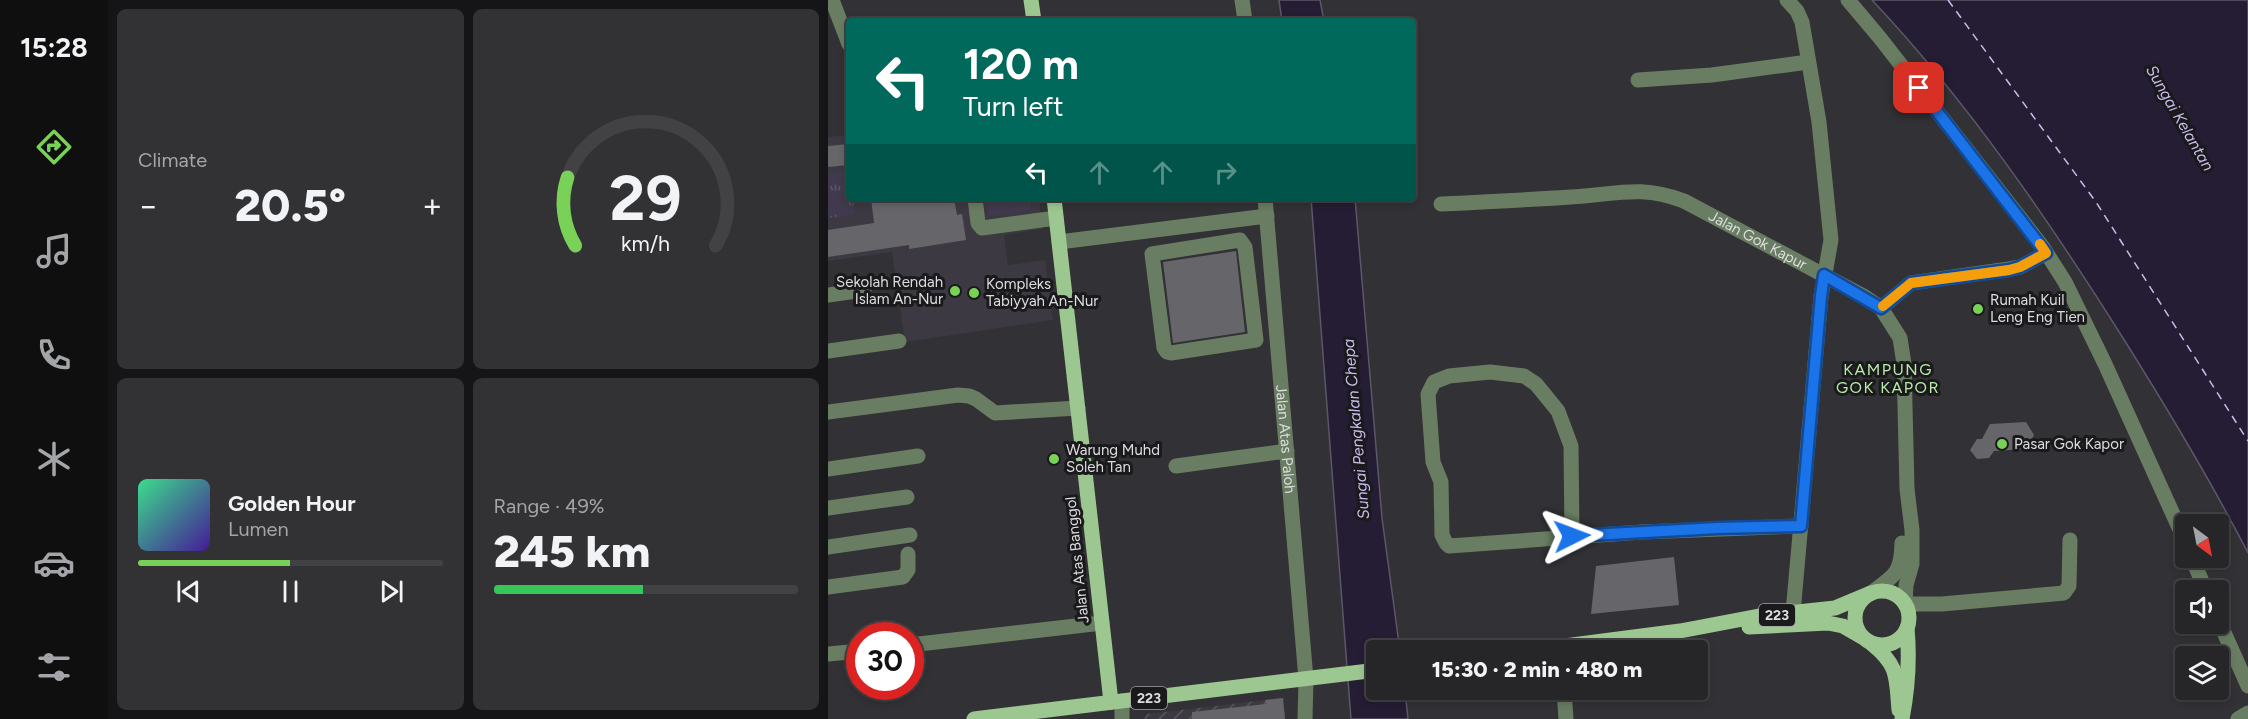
<!DOCTYPE html>
<meta charset="utf-8">
<style>
body{margin:0;font-family:Figtree,sans-serif;background:#323134;color:#f1f3f6;height:100vh;display:flex;flex-direction:column;font-size:22px;white-space:nowrap}
*{box-sizing:border-box;margin:0}
p{font-size:20px;color:#a4a5a8}
.icon{flex:none;width:33px;height:33px;fill:none;stroke:currentColor;stroke-width:2;stroke-linecap:round;stroke-linejoin:round}
.map{position:relative;flex:1;overflow:hidden}
.side{display:flex;flex-direction:column;gap:9px;padding:9px;background:#151416;width:720px}
.side>*{flex:none}
.top-card{position:absolute;left:18px;top:18px;width:570px;height:183px;border-radius:6px;box-shadow:0 3px 9px #0003,0 0 0 2px #424245;background:#00695c;color:#fff;overflow:hidden}
.needle{width:39px;rotate:148deg}
.controls{position:absolute;left:1347px;top:514px;display:grid;gap:12px}
.controls a{display:grid;place-items:center;width:54px;height:54px;border-radius:6px;background:#262528;box-shadow:0 3px 9px #0003,0 0 0 2px #424245;font-size:30px}
.speed{position:absolute;left:18px;top:622px;display:flex;gap:12px;font-size:30px;font-weight:700;text-align:center}
.speed>*{display:grid;place-content:center;width:78px;height:78px;border-radius:50%;background:#262528;box-shadow:0 3px 9px #0003,0 0 0 2px #424245;line-height:1}
.speed .limit{border:9px solid #d22;background:#fff;color:#111}
.pin{position:absolute;display:grid;place-items:center;width:51px;height:51px;color:#fff;margin:-26px;border-radius:12px;box-shadow:0 3px 9px #0006}
.me{position:absolute;width:66px;margin:-33px;rotate:87deg;stroke-linejoin:round;filter:drop-shadow(0 0 4px #0008)}
.turn{display:flex;align-items:center;gap:21px;height:126px;padding:0 18px;font-size:27px}
.turn .icon{width:78px;height:78px;stroke-width:2.5}
.turn b{display:block;font-size:42px;line-height:51px}
.lanes{display:flex;align-items:center;height:57px;padding:0 18px;background:#0003;justify-content:center;gap:30px;direction:ltr}
.lanes .off{opacity:.35}
.big{font-size:45px;font-weight:800;line-height:1.1}
.side .card{flex:1;display:flex;flex-direction:column;justify-content:center;gap:9px;min-width:0;padding:0 21px;border-radius:9px;background:#323134}
.side .dial{align-items:center;gap:0}
.dial svg{height:156px;overflow:visible;fill:none;stroke:#424245;stroke-width:7;stroke-linecap:round;text-anchor:middle}
.dial text{fill:#f1f3f6;stroke:none}
.song{display:flex;align-items:center;gap:18px}
.cover{width:72px;height:72px;border-radius:9px;background:linear-gradient(135deg,hsl(150 70% 55%),hsl(260 70% 35%))}
.played{height:6px;border-radius:3px;background:linear-gradient(90deg,#79d157 50%,#424245 50%)}
.keys{display:flex;justify-content:space-around;direction:ltr}
.heat{display:flex;justify-content:space-between;align-items:center;font-size:33px;direction:ltr}
.charge{height:9px;border-radius:4px;background:linear-gradient(90deg,#34c759 49%,#424245 0)}
.side .tiles{flex:1;display:grid;gap:9px;grid-template-columns:repeat(2,1fr)}
.trip{position:absolute;left:538px;top:640px;width:342px;height:60px;border-radius:6px;background:#262528;box-shadow:0 3px 9px #0003,0 0 0 2px #424245;font-weight:800;line-height:60px;text-align:center}
main{display:flex;flex:1;min-height:0}
.tab-bar{display:flex;flex-direction:column;width:108px;justify-content:space-around;align-items:center;background:#0f0f10;color:#a4a5a8}
.tab-bar .icon{width:42px;height:42px}
.tab-bar .current{color:#79d157}
.tab-bar b{font-size:27px;color:#f1f3f6}
.map>svg:first-child{display:block}
</style>
<main>
<nav class="tab-bar">
<b>15:28</b>
<svg class="icon current" aria-label="directions" viewBox="0 0 24 24"><path d="M12 3l9 9-9 9-9-9zM9 14v-3h6M13 9l2 2-2 2"/></svg>
<svg class="icon" aria-label="music" viewBox="0 0 24 24"><path d="M9 18V5l10-2v13"/><circle cx="6" cy="18" r="3"/><circle cx="16" cy="16" r="3"/></svg>
<svg class="icon" aria-label="phone" viewBox="0 0 24 24"><path d="M5 4h4l2 5-3 2q2 4 5 5l2-3 5 2v4C11 20 4 13 5 4z"/></svg>
<svg class="icon" aria-label="climate" viewBox="0 0 24 24"><path d="M12 3v18M4 7l16 10M4 17L20 7"/></svg>
<svg class="icon" aria-label="car" viewBox="0 0 24 24"><path d="M5 17H2v-5l4-1 3-4h7l3 4 3 1v5h-3M9 17h6M6 11h13"/><circle cx="7" cy="17" r="2"/><circle cx="17" cy="17" r="2"/></svg>
<svg class="icon" aria-label="filters" viewBox="0 0 24 24"><path d="M4 7h16M4 17h16"/><circle cx="9" cy="7" r="2"/><circle cx="15" cy="17" r="2"/></svg>
</nav>
<section class="side">
<div class="tiles">
<div class="card"><p>Climate</p>
<div class="heat"><a>−</a><b class="big">20.5°</b><a>+</a></div>
</div>
<div class="card dial"><svg viewBox="0 0 100 80">
<path d="M14 69A42 42 0 1 1 86 69"/>
<path d="M14 69A42 42 0 0 1 10 34" stroke="#79d157"/>
<text x="50" y="56" font-size="32" font-weight="700">29</text>
<text x="50" y="72" font-size="11">km/h</text>
</svg></div>
<div class="card">
<div class="song"><i class="cover"></i><div><b>Golden Hour</b><p>Lumen</p></div></div>
<div class="played"></div>
<div class="keys"><svg class="icon" aria-label="previous" viewBox="0 0 24 24"><path d="M18 5L8 12l10 7zM5 5v14"/></svg><svg class="icon" aria-label="pause" viewBox="0 0 24 24"><path d="M8 5v14M16 5v14"/></svg><svg class="icon" aria-label="next" viewBox="0 0 24 24"><path d="M6 5l10 7-10 7zM19 5v14"/></svg></div>
</div>
<div class="card"><p>Range · 49%</p><b class="big">245 km</b><div class="charge"></div></div>
</div>
</section>
<div class="map">
<svg width="1420" height="719" viewBox="0 0 1420 719">
<defs>
<pattern id="industrial-furrows" width="10" height="10" patternUnits="userSpaceOnUse" patternTransform="scale(1.5)"><rect width="10" height="10" fill="#3c3942"/><path d="M-1 1l2-2M0 10L10 0M9 11l2-2" fill="none" stroke="#58555d"/></pattern>
<pattern id="grass-tufts" width="24" height="20" patternUnits="userSpaceOnUse" patternTransform="scale(1.5)"><rect width="24" height="20" fill="#413a4f"/><path d="M3 7l-1-3M5 7V3M7 7l1-3M15 17l-1-3M17 17v-4M19 17l1-3" fill="none" stroke="#5c5668"/></pattern>
</defs>
<rect width="100%" height="100%" fill="#323135"/>
<polygon fill="#3c3942" points="21,135 21,198 211,198 214,229 176,235 180,265 217,260 225,320 77,342 64,252 0,261 0,137"/>
<polygon fill="url(#industrial-furrows)" points="455,698 457,719 316,719 319,714"/>
<g fill="url(#grass-tufts)">
<polygon points="21,171 21,198 25,198 27,214 0,218 0,173"/>
<polygon points="192,198 201,198 202,210 161,216 160,210 193,206"/>
</g>
<polygon fill="#413a4f" points="159,198 192,198 193,206 160,210"/>
<g fill="#251d33" stroke="#5c5767" stroke-width="1.5">
<polygon points="451,0 492,0 496,21 454,21"/>
<path d="M1044,0H1420V553C1382,479 1339,408 1295,338C1220,219 1140,102 1044,0Z"/>
<polygon points="483,198 527,198 554,518 572,651 549,651 549,690 577,690 580,719 523,719"/>
</g>
<g fill="none" stroke-linecap="round" stroke-linejoin="round">
<polyline stroke="#cbbbee" stroke-width="1.5" stroke-dasharray="8 6" stroke-linecap="butt" points="1120,0 1268,202 1420,441"/>
</g>
<g fill="#666569">
<polygon points="21,144 21,165 0,167 0,146"/>
<polygon points="43,198 126,198 129,215 134,214 138,240 81,249 81,245 0,257 0,230 46,223"/>
<polygon points="408,251 417,332 345,343 335,262"/>
<polygon points="1198,422 1206,435 1199,449 1166,451 1161,458 1149,459 1142,450 1149,439 1154,439 1162,424"/>
<polygon points="846,557 851,605 763,614 768,566"/>
<polygon points="455,698 457,719 364,719 364,712 438,704 437,700"/>
</g>
<g fill="none" stroke-linecap="round" stroke-linejoin="round">
<g stroke="#697d62" stroke-width="15">
<polyline points="4,0 21,44"/>
<polyline points="414,0 417,21"/>
<polyline points="959,0 969,11 974,22 991,122 1003,240 993,296 965,613"/>
<polyline points="1020,0 1052,38 1214,246 1237,282 1277,364 1358,543"/>
<polyline points="810,80 884,75 980,62"/>
<polyline points="147,198 150,223 154,228 228,218"/>
<path id="s1" d="M437,198L478,679L477,719"/>
<path id="s2" d="M613,204C656,202 699,200 742,197C787,195 811,184 856,201L1037,297L1053,308L1072,338L1076,364L1079,489L1084,530V564L1078,585L1077,604H1114L1236,593L1241,586L1242,540"/>
<polygon points="412,240 417,247 428,340 343,353 339,352 336,348 324,254"/>
<polyline points="231,242 439,216"/>
<polyline points="0,295 36,290"/>
<polyline points="1053,308 1083,283 1181,269 1192,267 1218,253"/>
<polyline points="0,351 71,341"/>
<polyline points="0,412 130,395 141,396 148,399 167,413 250,408"/>
<polyline points="348,466 459,451"/>
<polyline points="0,469 90,456"/>
<polyline points="0,508 79,497"/>
<polyline points="744,536 743,446 730,411 708,384 696,376 662,372 621,376 606,382 600,394 605,462 613,482 614,535 618,543 621,546 814,532 973,526"/>
<polyline points="0,547 82,535"/>
<polyline points="1364,558 1378,591"/>
<polyline points="0,587 75,577 80,570 80,554"/>
<path d="M1043,593C1067,575 1073,574 1074,543"/>
<polyline points="1390,619 1420,686"/>
<polyline points="82,645 274,623"/>
<polyline points="0,654 32,651"/>
<polyline points="736,690 738,719"/>
<polyline points="294,719 294,701"/>
<polyline points="1410,719 1420,713"/>
</g>
<g stroke="#9dc790" stroke-width="15">
<polyline points="203,0 206,21"/>
<polyline points="226,198 283,702"/>
<circle cx="1054" cy="618" r="27"/>
<polyline points="921,627 1000,623 1015,626 1034,637"/>
<path d="M1044,644C1071,666 1068,677 1071,710"/>
<polyline points="698,651 852,631 931,616 1007,608 1043,593"/>
<polyline points="146,719 549,670"/>
<path d="M1074,719C1080,688 1082,660 1079,628"/>
</g>
</g>
<g fill="none" stroke-linecap="round" stroke-linejoin="round">
<g stroke="#114b97" stroke-width="15">
<polyline id="route" points="744,536 890,528 973,526 993,296 996,275 1053,308 1083,283 1181,270 1192,267 1218,253 1091,88"/>
</g>
<use href="#route" stroke="#1a73e8" stroke-width="10"/>
<polyline stroke="#f59e0b" stroke-width="10" points="1055,306 1083,283 1181,270 1192,267 1218,253 1212,244"/>
</g>
<g fill="#79d157" stroke="#1a191b" stroke-width="2">
<circle cx="127" cy="291" r="6"/>
<circle cx="146" cy="293" r="6"/>
<circle cx="1150" cy="309" r="6"/>
<circle cx="1174" cy="444" r="6"/>
<circle cx="226" cy="459" r="6"/>
</g>
<g text-anchor="middle" dominant-baseline="central" stroke-width="6" stroke-linejoin="round" paint-order="stroke">
<g fill="#1a191b" stroke="#a2a2a4" stroke-width="1.5">
<rect x="931" y="604" width="36" height="22" rx="4.5"/>
<rect x="303" y="687" width="36" height="22" rx="4.5"/>
</g>
<g font-size="14" font-weight="bold" fill="#dddddf">
<text x="949" y="615">223</text>
<text x="321" y="698">223</text>
</g>
<g font-size="15" fill="#dddddf" stroke="#1a191b">
<text stroke="none"><textPath href="#s2" startOffset="328">Jalan Gok Kapur</textPath></text>
<text stroke="none"><textPath href="#s1" startOffset="242">Jalan Atas Paloh</textPath></text>
<text transform="translate(249 560) rotate(-96)">Jalan Atas Banggol</text>
</g>
<g font-size="15" fill="#dddddf" stroke="#1a191b" text-anchor="start">
<text x="115" y="282" text-anchor="end">Sekolah Rendah<tspan x="115" dy="17">Islam An-Nur</tspan></text>
<text x="158" y="284">Kompleks<tspan x="158" dy="17">Tabiyyah An-Nur</tspan></text>
<text x="1162" y="300">Rumah Kuil<tspan x="1162" dy="17">Leng Eng Tien</tspan></text>
<text x="1186" y="444">Pasar Gok Kapor</text>
<text x="238" y="450">Warung Muhd<tspan x="238" dy="17">Soleh Tan</tspan></text>
</g>
<g font-size="16" font-style="italic" fill="#cbbbee" stroke="#1a191b">
<text transform="translate(1352 118) rotate(60)">Sungai Kelantan</text>
<text transform="translate(528 429) rotate(-95)">Sungai Pengkalan Chepa</text>
</g>
<g font-size="16" letter-spacing="1.5" fill="#b9eaa9" stroke="#1a191b">
<text x="1060" y="369">KAMPUNG<tspan x="1060" dy="18">GOK KAPOR</tspan></text>
</g>
</g>
</svg>
<div class="controls">
<a><svg class="needle" viewBox="-14 -14 28 28"><path d="M0-13l5 13h-10z" fill="#e53935"/><path d="M0 13l5-13h-10z" fill="#a4a5a8"/></svg></a>
<a><svg class="icon" aria-label="sound" viewBox="0 0 24 24"><path d="M4 9h4l5-4v14l-5-4H4zM17 9q2 3 0 6"/></svg></a>
<a><svg class="icon" aria-label="layers" viewBox="0 0 24 24"><path d="M12 4l9 5-9 5-9-5zM3 14l9 5 9-5"/></svg></a>
</div>
<div class="speed"><div class="limit">30</div></div>
<div class="pin" style="left:1091px;top:88px;background:#d93025"><svg class="icon" aria-label="arrive" viewBox="0 0 24 24"><path d="M6 21V4h12l-3 4 3 4H6"/></svg></div>
<svg class="me" style="left:744px;top:536px" viewBox="-20 -20 40 40"><path d="M0-17L14 15 0 8-14 15z" fill="#1a73e8" stroke="#fff" stroke-width="4"/></svg>
<div class="trip">15:30 · 2 min · 480 m</div>
<div class="top-card">
<div class="turn"><svg class="icon" aria-label="left" viewBox="0 0 24 24"><path d="M17 20v-9H6M10 6l-5 5 5 5"/></svg><div><b>120 m</b>Turn left</div></div>
<div class="lanes"><svg class="icon" aria-label="left" viewBox="0 0 24 24"><path d="M17 20v-9H6M10 6l-5 5 5 5"/></svg><svg class="icon off" aria-label="ahead" viewBox="0 0 24 24"><path d="M12 20V5M6 11l6-6 6 6"/></svg><svg class="icon off" aria-label="ahead" viewBox="0 0 24 24"><path d="M12 20V5M6 11l6-6 6 6"/></svg><svg class="icon off" aria-label="right" viewBox="0 0 24 24"><path d="M7 20v-9h11M14 6l5 5-5 5"/></svg></div>
</div>
</div>
</main>
